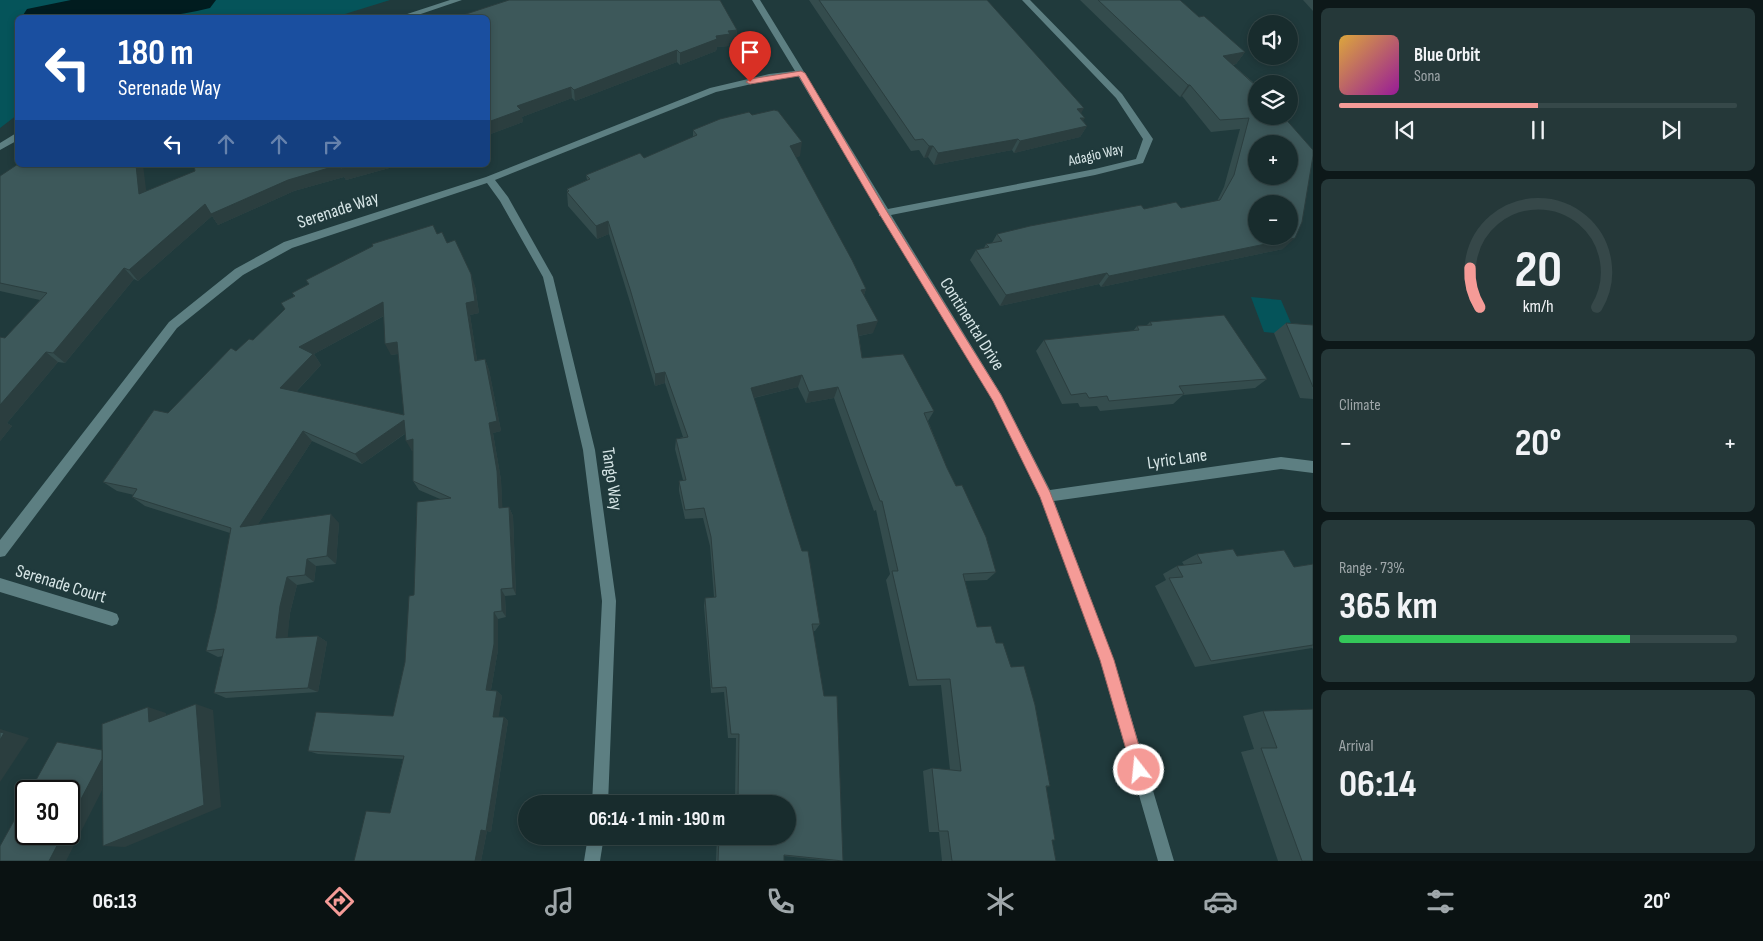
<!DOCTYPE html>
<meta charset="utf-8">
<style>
body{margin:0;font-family:"Sofia Sans Condensed",sans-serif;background:#253839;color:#f1f3f6;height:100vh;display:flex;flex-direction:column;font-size:19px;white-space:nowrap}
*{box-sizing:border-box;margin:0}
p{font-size:16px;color:#9fa7aa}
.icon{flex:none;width:28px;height:28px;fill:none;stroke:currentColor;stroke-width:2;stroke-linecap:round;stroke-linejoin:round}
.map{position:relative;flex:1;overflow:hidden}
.drawer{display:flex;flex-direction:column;gap:8px;padding:8px;background:#0d1819;width:450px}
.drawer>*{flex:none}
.hud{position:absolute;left:15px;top:15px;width:475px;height:152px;border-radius:8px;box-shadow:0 2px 8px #0003,0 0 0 1px #364849;background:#1a4fa0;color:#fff;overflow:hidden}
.buttons{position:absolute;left:1248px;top:15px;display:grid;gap:10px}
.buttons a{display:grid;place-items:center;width:50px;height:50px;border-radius:50%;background:#182c2d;box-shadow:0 2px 8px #0003,0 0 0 1px #364849;font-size:25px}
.speed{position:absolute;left:15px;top:780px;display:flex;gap:10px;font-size:25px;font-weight:700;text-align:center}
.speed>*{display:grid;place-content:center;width:65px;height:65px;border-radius:50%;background:#182c2d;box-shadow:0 2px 8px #0003,0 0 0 1px #364849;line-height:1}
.speed .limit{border:2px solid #111;border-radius:8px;background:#fff;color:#111}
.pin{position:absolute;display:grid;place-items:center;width:42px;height:42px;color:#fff;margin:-51px -21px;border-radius:50% 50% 50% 0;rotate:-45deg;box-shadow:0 0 5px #0007}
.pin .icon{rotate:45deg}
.me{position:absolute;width:55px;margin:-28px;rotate:344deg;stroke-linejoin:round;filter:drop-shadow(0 0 4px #0008)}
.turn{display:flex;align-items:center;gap:18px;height:105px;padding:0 20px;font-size:22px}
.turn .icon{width:65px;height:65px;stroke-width:2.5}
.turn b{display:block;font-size:35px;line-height:42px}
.lanes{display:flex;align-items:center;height:48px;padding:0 20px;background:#0003;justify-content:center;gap:25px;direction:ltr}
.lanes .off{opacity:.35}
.big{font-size:38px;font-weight:700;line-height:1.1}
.drawer .card{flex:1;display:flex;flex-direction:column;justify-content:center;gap:8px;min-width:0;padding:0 18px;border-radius:8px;background:#253839}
.drawer .dial{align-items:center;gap:0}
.dial svg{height:130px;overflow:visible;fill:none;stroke:#364849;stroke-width:7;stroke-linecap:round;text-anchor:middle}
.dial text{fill:#f1f3f6;stroke:none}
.song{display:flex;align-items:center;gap:15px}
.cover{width:60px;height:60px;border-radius:8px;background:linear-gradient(135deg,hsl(40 70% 55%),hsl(300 70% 35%))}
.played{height:5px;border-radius:2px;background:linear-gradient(90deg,#f59b97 50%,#364849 50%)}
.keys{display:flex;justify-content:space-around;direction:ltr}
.heat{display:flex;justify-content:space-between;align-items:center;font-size:28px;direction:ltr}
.charge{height:8px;border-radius:4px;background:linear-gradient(90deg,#34c759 73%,#364849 0)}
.trip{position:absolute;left:518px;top:795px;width:278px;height:50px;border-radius:25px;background:#182c2d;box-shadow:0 2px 8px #0003,0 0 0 1px #364849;font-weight:700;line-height:50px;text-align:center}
.tab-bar{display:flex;height:80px;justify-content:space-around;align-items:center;background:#0a1212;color:#9fa7aa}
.tab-bar .icon{width:35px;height:35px}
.tab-bar .current{color:#f59b97}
.tab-bar b{font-size:22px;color:#f1f3f6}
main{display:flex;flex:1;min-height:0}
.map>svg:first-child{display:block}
</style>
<main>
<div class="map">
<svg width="1313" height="861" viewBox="0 0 1313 861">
<rect width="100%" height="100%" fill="#203a3c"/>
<g fill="#05545a">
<polygon points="0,0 390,0 332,18 18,18 17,115 0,128"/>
<polygon points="1251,297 1281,300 1296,335 1264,332"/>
</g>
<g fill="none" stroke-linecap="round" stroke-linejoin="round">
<path fill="#011c1f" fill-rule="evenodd" d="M71,0H216L210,8C150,24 83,18 21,18L27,9Z"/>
<g fill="#5d7f82" fill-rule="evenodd">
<polygon points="450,0 462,0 409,18 395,18"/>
<polygon points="752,0 760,0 888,209 1095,169 1136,159 1143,139 1116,98 1022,0 1030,0 1122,94 1153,139 1143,163 1095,175 891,215 1001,394 1050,490 1281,457 1313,461 1313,473 1281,469 1054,501 1114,660 1174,861 1158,861 1100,660 1040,497 993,401 882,216 879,216 879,212 798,76 769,80 716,92 495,180 508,197 553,277 595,450 616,601 608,804 592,804 602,601 583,450 543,277 500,201 487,183 292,248 243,275 177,328 5,556 0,557 0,540 169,322 235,269 284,242 486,177 710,88 769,74 795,71"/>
<polygon points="18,132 18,140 0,150 0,143"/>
<polygon points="0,578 112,612 117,614 119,619 117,624 112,626 0,592"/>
<polygon points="588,836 604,836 600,861 584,861"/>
</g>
</g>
<g fill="#344c4d" fill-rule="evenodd">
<polygon points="809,0 987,0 1081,113 1083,121 1087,126 1080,137 1014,153 1012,150 934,165 928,157 924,158 919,150 911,151"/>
<polygon points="1080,0 1180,0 1199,17 1245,52 1236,64 1233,65 1253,82 1283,249 1101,287 1099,284 1000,306 970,260 976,250 984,248 986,244 992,243 997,234 1144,209 1181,208 1217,201 1224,187 1240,129 1211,132 1182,96 1180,97"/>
<polygon points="1303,0 1313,0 1313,11"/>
<polygon points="463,15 737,30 736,42 729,43 729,46 717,47 716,51 680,65 677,62 575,101 572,98 522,117 523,122 488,135 488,18 463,17"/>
<polygon points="752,115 800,156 796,157 866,289 864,295 873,333 859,336 862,358 934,411 928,421 947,468 996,572 987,580 965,581 977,627 996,643 1011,667 1050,786 1046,787 1055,840 1052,840 1056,861 942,861 939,832 929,832 923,771 932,768 950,770 941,685 909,686 886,580 890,574 876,510 874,511 834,398 806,403 798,387 754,398 820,624 815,631 813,631 843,861 832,861 784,856 784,861 716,861 717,836 786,836 786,804 718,804 718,800 721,798 735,799 736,738 728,738 724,692 711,693 704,606 705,598 714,597 710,546 703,518 685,519 679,491 679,481 683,480 675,449 676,439 683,437 665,383 655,386 630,302 609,234 597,239 568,206 567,192 567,189 587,180 586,175 644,158 693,137 693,130"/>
<polygon points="400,165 346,180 344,177 294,191 218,225 212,216 138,281 134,279 65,363 58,362 7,423 12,426 0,441 5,338 40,300 0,291 0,176 146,191"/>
<path d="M437,234L447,243L475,286L479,313L470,315L477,360L485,359L489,370L501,431L493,433L501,480L502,508L509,507L513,516L516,595L505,596L506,617L498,619V650L491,690L497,691L502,696L498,717H504L508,721L491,832L487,831L481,861L390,813L403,759L318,754L308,751L393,716L405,662L414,595L440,499L419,490L413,481V451H412L405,434L362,464L312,441L258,524L339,523L336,564L316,566L314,582L297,585L290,613L287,638L318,636L327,642L318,692L226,698L214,693L223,656L218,657L206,651L216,609L230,533L145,506L132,497L134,495L117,491L103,482L168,413L236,351L253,340L285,309L294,296L292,293L309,285L306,280ZM384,316L391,355L398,354L404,415L296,392L321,365L314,354Z"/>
<polygon points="1150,322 1267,379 1255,388 1183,395 1173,404 1100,411 1097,406 1080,407 1078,403 1062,404 1036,351 1044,340 1133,331 1137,326 1147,325"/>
<polygon points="1286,323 1313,325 1313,399 1300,398 1274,333"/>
<polygon points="1197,554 1237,556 1294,567 1313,564 1313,649 1312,648 1195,667 1155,586 1166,580 1163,574 1177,566 1184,565 1182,562"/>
<polygon points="1313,709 1313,861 1278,861 1241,752 1254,749 1243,716 1263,711"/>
</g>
<g fill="#2b3e3f">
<polygon points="737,30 736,42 729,43 729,46 717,47 716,51 680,65 680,53 716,36 728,31"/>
<polygon points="677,50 677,62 575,101 574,90"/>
<polygon points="1245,52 1236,64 1215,67 1223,56"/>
<polygon points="1188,85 1190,85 1182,96 1180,97"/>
<polygon points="571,87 572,98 522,117 523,122 488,135 488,122 517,106"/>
<polygon points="1084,108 1078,119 1077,109"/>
<polygon points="1080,118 1085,118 1079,127 1087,126 1080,137 1014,153 1020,141"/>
<polygon points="1018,139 1012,150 934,165 938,153"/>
<polygon points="802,142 800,156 787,160 790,146"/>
<polygon points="929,146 933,146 928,157 924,158"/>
<polygon points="136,165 143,165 148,205 139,194"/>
<polygon points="339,165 400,165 346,180 344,177 294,191 218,225 212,216 138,281 129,270 205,204"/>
<polygon points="608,221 609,234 597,239 596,226"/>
<polygon points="1295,238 1283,249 1101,287 1109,276"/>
<polygon points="124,268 134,279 65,363 53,353"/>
<polygon points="1107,273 1099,284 1000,306 1006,295"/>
<polygon points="471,274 475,286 479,313 470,315 479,372 475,361 466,303"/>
<polygon points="866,289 862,301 861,290"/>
<polygon points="383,302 389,313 314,354 321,365 289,399 280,388 299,347"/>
<polygon points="878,321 873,333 852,337 857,325"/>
<polygon points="397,342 402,353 391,355 385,344"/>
<polygon points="46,352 58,362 7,423 12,426 0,441 0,405"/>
<polygon points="485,359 489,370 501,431 493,433 501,480 503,517 499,508 489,423"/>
<polygon points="665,372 665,383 655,386 655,374"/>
<polygon points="802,375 798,387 748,399 751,388"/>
<polygon points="838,387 834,398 806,403 809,392"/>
<polygon points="404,420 410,430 362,464 355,454"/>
<polygon points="303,431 312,441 251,535 240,527"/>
<polygon points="413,439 419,449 412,451 406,441"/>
<polygon points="509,507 513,516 516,595 513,588"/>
<polygon points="331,514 339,523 336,564 327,556"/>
<polygon points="307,559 316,566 314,582 305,575"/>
<polygon points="287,577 297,585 290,613 287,645 276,638 280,606"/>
<polygon points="501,589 505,596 506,617 502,611"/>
<polygon points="494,612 498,619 498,650 490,695 486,690"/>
<polygon points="318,636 327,642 318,692 308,688"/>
<polygon points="497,691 502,696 498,721 493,717"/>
<polygon points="196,704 213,710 221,807 125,847 103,846"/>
<polygon points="148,707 166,713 168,727 149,722"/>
<polygon points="504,717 508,721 491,832 486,831"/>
<polygon points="0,729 29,738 0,782"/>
<polygon points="106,750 121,753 66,861 49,861 63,834 69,834 69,822"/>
<polygon points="481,830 487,831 481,861 475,861"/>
</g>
<g fill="#3d585a" stroke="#2b3e3f" fill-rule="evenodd">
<polygon points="509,0 720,0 737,30 728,31 730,34 716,36 717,39 680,53 677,50 574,90 571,87 517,106 521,110 488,122 488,18 462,18 464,17 463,15"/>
<polygon points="819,0 987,0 1084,108 1077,109 1085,118 1080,118 1087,126 1020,141 1018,139 938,153 933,146 929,146 923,139 915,140"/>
<path d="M1098,0H1180L1199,17L1204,16L1245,52L1223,56L1256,86V116H1283L1313,150V156L1302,222L1295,238L1109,276L1107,273L1006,295L976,250L989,247L986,244L1002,241L997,234L1030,226L1141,205L1144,209L1176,202L1181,208L1220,200L1234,175L1249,118L1220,120L1190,85H1188ZM1256,144H1289V176H1256ZM1256,204H1289V236H1256Z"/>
<polygon points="774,110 778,111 802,142 790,146 852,260 866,289 861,290 878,321 857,325 862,358 903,354 934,411 924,413 947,468 956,486 962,485 986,537 996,572 963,574 977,627 991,626 996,643 1003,643 1011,667 1024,666 1035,705 1050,786 1046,786 1055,840 1052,840 1056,861 952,861 948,831 939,831 932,768 961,771 950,679 917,680 892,571 898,571 882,501 880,501 838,387 809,392 802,375 751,388 802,551 808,551 820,624 812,624 824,696 837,696 843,861 784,855 784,861 718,861 719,836 786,836 786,804 720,804 721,798 738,799 739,734 731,734 726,687 712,688 705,598 716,597 711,537 704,508 685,510 679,481 686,480 676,439 688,437 665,372 655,374 630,289 608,221 596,226 567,192 569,191 567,189 590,179 586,175 640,153 644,158 697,135 693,130 720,119 749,112 752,115"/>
<polygon points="18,164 18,165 136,165 139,194 195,171 194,165 355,165 341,169 339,165 288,180 211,214 205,204 129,270 124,268 53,353 46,352 0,405 0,337 5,338 47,293 0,283 0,176"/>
<path d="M433,225L437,234L442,232L447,243L455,240L471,274L475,301L466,303L475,361L485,359L497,421L489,423L497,471L499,508L509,507L513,588L501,589L502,611L494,612V644L486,690L497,691L493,717H504L486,831L481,830L475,861H354L366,811L390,813L404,756L308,751L316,712L393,716L405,662L409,596L414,595L417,502L451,498L413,481V439L406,441L404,420L355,454L303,431L240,527L331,514L327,556L307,559L305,575L287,577L280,606L276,638L318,636L308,688L214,693L224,649L206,651L216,609L231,528L132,497L137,489L103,482L154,410L168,413L231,348L236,351L249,339L253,340L285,309L281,303L295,296L292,293L309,284L306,280L373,246L372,244ZM383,302L385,344L397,342L404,415L280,388L313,354L299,347Z"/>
<polygon points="1224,315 1267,379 1179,386 1184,394 1109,401 1107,396 1089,398 1086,393 1071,395 1044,340 1139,330 1137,326 1152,325 1150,322"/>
<polygon points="1286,323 1313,325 1313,387"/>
<polygon points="1233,549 1237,556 1284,550 1294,567 1313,564 1313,645 1211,661 1169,578 1183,577 1177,566 1202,563 1197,554"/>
<polygon points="196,704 204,805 103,846 102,724 148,707 149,722"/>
<polygon points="1313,709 1313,861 1302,861 1261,748 1277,748 1263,711"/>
<polygon points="0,732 4,733 0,740"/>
<polygon points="57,742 102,750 102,759 69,822 69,791 30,791"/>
<polygon points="26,799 26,834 63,834 49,861 0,861 0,846"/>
</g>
<polygon fill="#f59b97" stroke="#9f6562" points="801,71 805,73 886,210 1001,395 1050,492 1114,660 1146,770 1144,775 1139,777 1134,775 1132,770 1100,660 1040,497 993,401 880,215 799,76 750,84 746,82 750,79"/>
<g text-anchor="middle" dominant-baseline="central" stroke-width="5" stroke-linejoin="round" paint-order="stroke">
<g font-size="15" fill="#d7e6e7" stroke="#203a3c">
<text transform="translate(1096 155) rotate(-13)">Adagio Way</text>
</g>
<g font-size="18" fill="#d7e6e7" stroke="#203a3c">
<text transform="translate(338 210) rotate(-18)">Serenade Way</text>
<text transform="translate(972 324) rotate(58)">Continental Drive</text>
<text transform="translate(1177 459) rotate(-8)">Lyric Lane</text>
<text transform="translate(612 479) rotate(82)">Tango Way</text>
<text transform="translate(61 584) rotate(17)">Serenade Court</text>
</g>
</g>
</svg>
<div class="buttons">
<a><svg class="icon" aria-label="sound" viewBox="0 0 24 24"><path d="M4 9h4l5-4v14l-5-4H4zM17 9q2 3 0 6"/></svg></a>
<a><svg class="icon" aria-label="layers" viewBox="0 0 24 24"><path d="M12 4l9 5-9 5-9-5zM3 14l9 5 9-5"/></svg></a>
<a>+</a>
<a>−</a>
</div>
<div class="speed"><div class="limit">30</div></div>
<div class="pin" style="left:750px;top:82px;background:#d93025"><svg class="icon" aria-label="arrive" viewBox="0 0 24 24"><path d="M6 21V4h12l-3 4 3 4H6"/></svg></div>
<svg class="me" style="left:1139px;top:770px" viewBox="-20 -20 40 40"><circle r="17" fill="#f59b97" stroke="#fff" stroke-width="3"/><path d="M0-11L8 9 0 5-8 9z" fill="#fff"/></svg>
<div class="trip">06:14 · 1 min · 190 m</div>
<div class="hud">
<div class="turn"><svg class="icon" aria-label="left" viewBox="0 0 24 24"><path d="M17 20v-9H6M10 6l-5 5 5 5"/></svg><div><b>180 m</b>Serenade Way</div></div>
<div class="lanes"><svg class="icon" aria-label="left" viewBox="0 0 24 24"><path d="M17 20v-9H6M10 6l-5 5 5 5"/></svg><svg class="icon off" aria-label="ahead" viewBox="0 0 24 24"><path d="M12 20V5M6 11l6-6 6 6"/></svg><svg class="icon off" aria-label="ahead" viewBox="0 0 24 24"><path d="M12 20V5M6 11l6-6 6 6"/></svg><svg class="icon off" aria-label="right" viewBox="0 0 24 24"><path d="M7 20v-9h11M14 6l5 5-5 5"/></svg></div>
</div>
</div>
<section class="drawer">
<div class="card">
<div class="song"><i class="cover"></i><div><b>Blue Orbit</b><p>Sona</p></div></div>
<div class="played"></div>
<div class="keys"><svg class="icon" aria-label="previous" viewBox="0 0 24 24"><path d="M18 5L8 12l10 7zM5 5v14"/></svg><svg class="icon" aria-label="pause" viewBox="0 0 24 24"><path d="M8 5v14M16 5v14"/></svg><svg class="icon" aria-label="next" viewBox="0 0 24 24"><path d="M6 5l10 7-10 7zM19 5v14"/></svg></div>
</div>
<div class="card dial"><svg viewBox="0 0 100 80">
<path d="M14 69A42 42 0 1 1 86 69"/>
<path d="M14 69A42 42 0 0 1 8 45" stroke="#f59b97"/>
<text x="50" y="56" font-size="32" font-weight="700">20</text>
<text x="50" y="72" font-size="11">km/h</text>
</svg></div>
<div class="card"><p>Climate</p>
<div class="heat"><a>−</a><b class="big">20°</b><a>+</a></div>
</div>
<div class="card"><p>Range · 73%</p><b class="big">365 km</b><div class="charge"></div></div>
<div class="card"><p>Arrival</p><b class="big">06:14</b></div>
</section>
</main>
<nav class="tab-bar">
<b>06:13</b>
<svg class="icon current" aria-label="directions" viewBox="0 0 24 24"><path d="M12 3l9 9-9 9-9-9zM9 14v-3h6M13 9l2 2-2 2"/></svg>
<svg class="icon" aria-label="music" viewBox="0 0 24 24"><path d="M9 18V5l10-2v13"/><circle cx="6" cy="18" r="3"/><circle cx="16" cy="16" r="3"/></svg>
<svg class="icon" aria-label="phone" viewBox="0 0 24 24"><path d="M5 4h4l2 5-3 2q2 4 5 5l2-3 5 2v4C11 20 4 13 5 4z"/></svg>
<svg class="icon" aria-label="climate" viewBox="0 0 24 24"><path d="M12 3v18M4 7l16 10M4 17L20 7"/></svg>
<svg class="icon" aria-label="car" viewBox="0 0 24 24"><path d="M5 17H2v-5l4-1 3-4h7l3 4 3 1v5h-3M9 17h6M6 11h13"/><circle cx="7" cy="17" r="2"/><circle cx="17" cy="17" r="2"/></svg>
<svg class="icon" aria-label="filters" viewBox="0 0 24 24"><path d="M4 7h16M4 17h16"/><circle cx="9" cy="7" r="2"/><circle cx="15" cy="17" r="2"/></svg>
<b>20°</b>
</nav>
